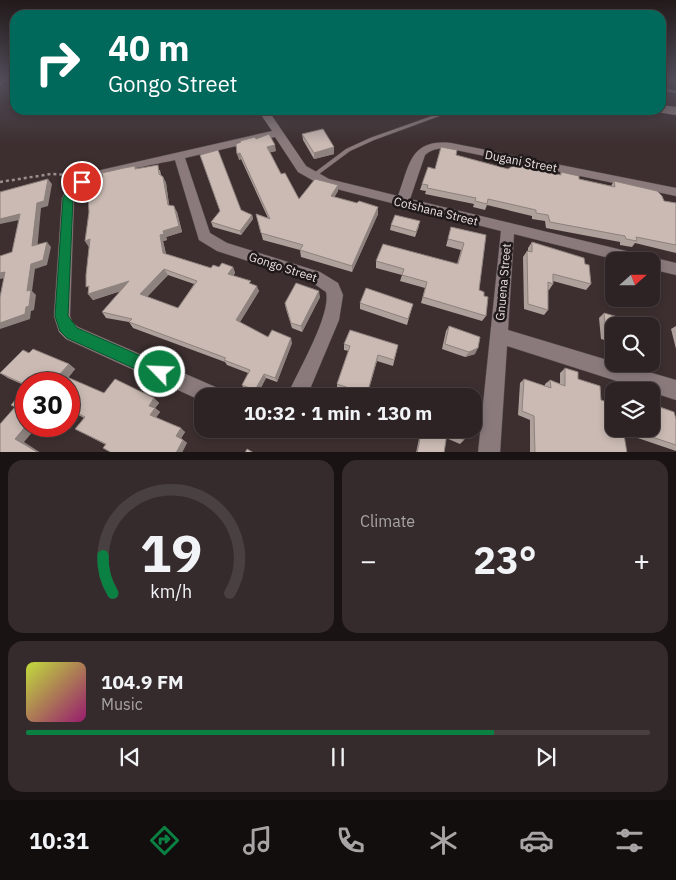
<!DOCTYPE html>
<meta charset="utf-8">
<style>
body{margin:0;font-family:"IBM Plex Sans",sans-serif;background:#362b2c;color:#f1f3f6;height:100vh;display:flex;flex-direction:column;font-size:19px;white-space:nowrap}
*{box-sizing:border-box;margin:0}
p{font-size:16px;color:#a7a4a6}
.icon{flex:none;width:28px;height:28px;fill:none;stroke:currentColor;stroke-width:2;stroke-linecap:round;stroke-linejoin:round}
.map{position:relative;height:452px;overflow:hidden}
.drawer{display:flex;flex-direction:column;gap:8px;padding:8px;background:#191314;flex:1}
.drawer>*{flex:none}
.hud{position:absolute;left:10px;top:10px;width:656px;height:105px;border-radius:15px;box-shadow:0 2px 8px #0003,0 0 0 1px #494041;background:#00695c;color:#fff;overflow:hidden}
.needle{width:32px;rotate:69deg}
.controls{position:absolute;left:605px;top:252px;display:grid;gap:10px}
.controls a{display:grid;place-items:center;width:55px;height:55px;border-radius:10px;background:#2e2324;box-shadow:0 2px 8px #0003,0 0 0 1px #494041;font-size:25px}
.speed{position:absolute;left:15px;top:372px;display:flex;gap:10px;font-size:25px;font-weight:700;text-align:center}
.speed>*{display:grid;place-content:center;width:65px;height:65px;border-radius:50%;background:#2e2324;box-shadow:0 2px 8px #0003,0 0 0 1px #494041;line-height:1}
.speed .limit{border:8px solid #d22;background:#fff;color:#111}
.pin{position:absolute;display:grid;place-items:center;width:42px;height:42px;color:#fff;margin:-21px;border:2px solid #fff;border-radius:50%;box-shadow:0 1px 5px #0007}
.me{position:absolute;width:55px;margin:-28px;rotate:294deg;stroke-linejoin:round;filter:drop-shadow(0 0 4px #0008)}
.turn{display:flex;align-items:center;gap:18px;height:105px;padding:0 15px;font-size:22px}
.turn .icon{width:65px;height:65px;stroke-width:2.5}
.turn b{display:block;font-size:35px;line-height:42px}
.big{font-size:38px;font-weight:700;line-height:1.1}
.drawer .widget{flex:1;display:flex;flex-direction:column;justify-content:center;gap:8px;min-width:0;padding:0 18px;border-radius:15px;background:#362b2c}
.drawer .dial{align-items:center;gap:0}
.dial svg{height:130px;overflow:visible;fill:none;stroke:#494041;stroke-width:7;stroke-linecap:round;text-anchor:middle}
.dial text{fill:#f1f3f6;stroke:none}
.song{display:flex;align-items:center;gap:15px}
.cover{width:60px;height:60px;border-radius:8px;background:linear-gradient(135deg,hsl(70 70% 55%),hsl(320 70% 35%))}
.played{height:5px;border-radius:2px;background:linear-gradient(90deg,#0b8043 75%,#494041 75%)}
.keys{display:flex;justify-content:space-around;direction:ltr}
.heat{display:flex;justify-content:space-between;align-items:center;font-size:28px;direction:ltr}
.drawer .tiles{flex:1;display:grid;gap:8px;grid-template-columns:1fr 1fr}
.widget:last-child{grid-column:span 2}
.trip{position:absolute;left:194px;top:388px;width:288px;height:50px;border-radius:15px;background:#2e2324;box-shadow:0 2px 8px #0003,0 0 0 1px #494041;font-weight:700;line-height:50px;text-align:center}
.tabs{display:flex;height:80px;justify-content:space-around;align-items:center;background:#120e0e;color:#a7a4a6}
.tabs .icon{width:35px;height:35px}
.tabs .on{color:#0b8043}
.tabs b{font-size:22px;color:#f1f3f6}
.map>svg:first-child{display:block}
</style>
<div class="map">
<svg width="676" height="453" viewBox="0 0 676 453">
<rect width="100%" height="100%" fill="#3d2f30"/>
<g fill="none" stroke-linecap="round" stroke-linejoin="round">
<g stroke="#564b4c" stroke-width="1">
<g id="service">
<polygon points="661,88 676,91 676,93 661,90"/>
<polygon points="449,110 456,110 374,140 350,151 315,177 311,177 310,176 346,149 370,138"/>
</g>
</g>
<g stroke="#564b4c" stroke-width="1">
<path id="minor" d="M258,110H268L306,166L329,179L398,196C410,164 410,139 451,143L676,188V196L451,149C441,148 433,148 425,155L410,199L676,263V275L651,269V261H621L514,234L508,330L614,362V364H621L676,380V400L507,346L500,453H478L501,231L321,185L298,172L275,137L185,158L210,233L227,243L320,272L338,283L343,295L339,320L307,396H287C297,373 332,314 326,292L310,281L217,251L199,240L175,160C149,166 87,174 74,198L70,316L72,322L78,327L220,389L223,396H202V401L66,339L59,332L54,316L62,198L70,184L101,170L272,131Z"/>
</g>
<g stroke="#564b4c" stroke-width="1">
<polygon id="tertiary" points="661,105 676,107 676,115 657,112 655,110 661,110"/>
</g>
<polyline stroke="#9a8e8f" stroke-width="2" stroke-dasharray="2.5 2.5" stroke-linecap="butt" points="0,85 2,81"/>
<polyline stroke="#9a8e8f" stroke-width="2.5" stroke-dasharray="3 3" stroke-linecap="butt" points="0,182 51,174 73,175"/>
<use href="#service" fill="#8a7a7b" fill-rule="evenodd"/>
<use href="#minor" fill="#8a7a7b" fill-rule="evenodd"/>
<use href="#tertiary" fill="#8a7a7b" fill-rule="evenodd"/>
</g>
<g fill="#aea09a" fill-rule="evenodd">
<polygon points="302,134 334,147 334,154 314,159 303,140"/>
<polygon points="256,139 276,151 270,152 281,174 299,199 338,191 334,197 357,203 378,207 378,214 352,272 301,257 300,250 263,240 256,214 268,218 241,159 239,160 240,142"/>
<polygon points="456,155 508,169 530,169 560,175 561,172 579,179 611,186 614,181 664,201 676,203 676,253 635,243 632,247 620,245 620,242 546,228 545,221 532,219 532,216 487,205 485,210 473,207 474,204 425,194 426,191 420,190 422,184 435,169"/>
<path d="M136,168L160,170L161,175L163,177L166,183L169,205L177,212L182,232L166,237L167,240L163,241L166,254L211,268L233,267L235,273L233,276L252,284L259,291L240,322L268,337L292,343L277,382L266,378L257,395L244,389L242,385L248,373L227,365L225,362L133,328L129,322L106,318L102,312L121,291L93,300L88,294L89,247L85,241L103,177ZM168,275L194,284L178,308L147,297Z"/>
<polygon points="241,210 252,215 253,219 241,235 213,227 211,222"/>
<polygon points="391,225 419,226 415,237 390,230"/>
<polygon points="451,227 486,235 479,290 484,296 486,316 482,321 421,303 425,288 400,281 402,275 376,268 376,261 457,264 461,250 446,246"/>
<polygon points="532,242 585,264 591,284 586,290 553,281 553,284 549,290 548,290 548,310 544,315 524,309 523,257 527,251 528,251 528,248"/>
<polygon points="651,272 656,292 651,297"/>
<polygon points="320,297 302,332 292,328 286,309 285,303"/>
<polygon points="360,303 413,304 407,325 360,309"/>
<polygon points="604,313 614,326 614,343 601,339 599,318"/>
<polygon points="449,326 475,354 465,357 442,349 446,331"/>
<polygon points="676,326 676,349 671,329"/>
<polygon points="344,344 398,345 393,366 377,361 367,396 359,396 337,389 337,384 349,351 344,350"/>
<polygon points="29,353 69,364 75,369 68,378 104,393 154,398 159,403 155,408 160,412 156,417 185,432 181,438 187,443 106,445 75,429 84,418 69,410 69,384 26,384 26,386 8,378 0,373"/>
<polygon points="565,368 578,379 601,400 614,429 651,429 651,409 657,406 676,419 676,451 623,433 627,453 530,453 530,420 518,415 520,383 524,379 545,386 545,384 550,380 560,384 560,373"/>
<polygon points="421,429 464,429 464,440 460,444 446,438 444,453 416,453"/>
</g>
<g fill="#8d827d">
<polygon points="275,145 276,151 268,153 267,147"/>
<polygon points="334,147 334,154 314,159 314,153"/>
<polygon points="240,153 241,159 239,160 237,154"/>
<polygon points="163,177 166,183 170,211 168,205"/>
<polygon points="48,179 52,184 48,206 41,208 37,251 32,246 37,203"/>
<polygon points="338,185 338,191 331,203 331,196"/>
<polygon points="174,206 177,212 182,232 166,237 167,240 163,241 167,259 163,253 160,235 163,231"/>
<polygon points="378,207 378,214 352,272 352,266"/>
<polygon points="20,214 24,219 0,224 0,219"/>
<polygon points="252,215 253,219 241,235 240,231"/>
<polygon points="90,239 89,247 85,241"/>
<polygon points="47,242 51,247 47,265 35,269 32,291 36,295 34,310 31,311 30,319 0,329 0,323 26,307 27,291 31,264"/>
<polygon points="233,267 235,273 230,280 228,274"/>
<polygon points="164,269 168,275 144,300 140,294"/>
<polygon points="5,272 10,277 0,279 0,273"/>
<polygon points="129,281 133,287 93,300 88,294"/>
<polygon points="257,286 259,291 238,325 236,320"/>
<polygon points="319,291 320,297 302,332 301,326"/>
<polygon points="291,338 292,343 277,382 275,378"/>
<polygon points="478,348 475,354 465,357 469,352"/>
<polygon points="69,364 75,369 67,379 60,374"/>
<polygon points="264,374 266,378 257,395 255,390"/>
<polygon points="154,398 159,403 155,408 160,412 155,419 150,415 149,406"/>
<polygon points="26,426 30,426 35,429 24,442 41,453 39,453 15,439"/>
<polygon points="181,428 185,432 180,440 176,436"/>
<polygon points="183,440 187,443 182,453 176,453"/>
</g>
<g fill="#cabab3" stroke="#8d827d" fill-rule="evenodd">
<polygon points="323,129 334,147 314,153 302,134"/>
<polygon points="269,134 275,145 267,147 281,174 285,173 299,199 315,179 338,185 331,196 357,203 359,201 378,207 352,266 300,250 303,245 261,233 256,214 270,219 240,153 237,154 236,144 241,142 240,141 255,137 256,139"/>
<polygon points="441,147 457,150 456,155 508,169 517,163 530,165 530,169 561,175 561,172 579,176 579,179 615,187 614,181 657,191 662,196 664,201 676,203 676,245 636,237 637,241 626,239 625,236 550,222 548,215 536,213 536,210 488,199 487,204 475,201 476,198 427,188 428,185 422,184 428,167 435,169"/>
<polygon points="218,150 241,210 252,215 240,231 211,222 220,211 200,155"/>
<path d="M158,165L159,174L163,177L168,205L174,206L179,226L163,231L164,234L160,235L163,253L211,268L213,265L219,267L222,263L233,267L228,274L251,281L249,283L257,286L236,320L268,337L272,330L291,338L275,378L264,374L255,390L242,385L250,370L224,360L226,358L129,322L132,319L102,312L129,281L88,294L89,286L86,287V275L90,239L85,241L89,212L87,180L103,177L102,173L124,168L135,166V169ZM164,269L197,281L178,308L140,294Z"/>
<polygon points="48,179 44,201 37,203 32,246 47,242 43,260 31,264 27,291 31,290 29,306 26,307 25,314 0,323 0,297 5,272 0,273 0,256 12,252 20,214 0,219 0,192"/>
<polygon points="395,215 420,221 416,232 391,225"/>
<polygon points="451,227 486,235 479,290 484,292 484,296 488,297 486,316 423,297 427,282 402,275 404,269 376,261 383,244 458,264 464,243 448,239"/>
<polygon points="532,242 584,258 585,264 589,265 591,284 553,274 553,284 548,282 548,310 528,304 527,251 532,252"/>
<polygon points="651,272 653,273 656,292 651,291"/>
<polygon points="296,283 319,291 301,326 291,323 285,303"/>
<polygon points="366,288 413,304 408,319 360,303"/>
<polygon points="604,313 642,324 643,326 614,326 614,337 606,334"/>
<polygon points="449,326 480,337 478,348 469,352 445,344"/>
<polygon points="350,330 398,345 394,360 378,355 367,394 337,384 350,346 344,344"/>
<polygon points="33,349 69,364 60,374 104,393 115,379 154,398 149,406 155,408 150,415 181,428 176,436 183,440 176,453 112,453 103,448 106,444 75,429 85,417 69,409 69,384 26,384 26,385 0,373 23,350 29,353"/>
<polygon points="565,368 578,372 578,379 600,386 601,400 614,404 614,429 623,429 627,453 535,453 534,416 522,411 524,379 551,388 550,380 565,386"/>
<polygon points="26,388 26,420 24,423 26,424 26,426 15,439 39,453 0,453 0,424 15,407 11,405"/>
<polygon points="657,406 674,412 676,419 676,445 628,429 651,429 651,410 658,413"/>
<polygon points="422,429 464,429 464,440 447,433 444,453 417,453"/>
<polygon points="247,449 254,453 245,453"/>
</g>
<linearGradient id="sky" x2="0" y2="1"><stop stop-color="#221a1a"/><stop offset="0.56" stop-color="#514d59"/><stop offset="1" stop-color="#514d59" stop-opacity="0"/></linearGradient>
<rect width="676" height="144" fill="url(#sky)"/>
<polygon fill="#0b8043" stroke="#07532c" points="82,179 87,182 78,189 73,198 68,316 77,328 166,367 168,372 166,378 160,380 67,338 60,331 55,316 63,198 71,185"/>
<g text-anchor="middle" dominant-baseline="central" stroke-width="5" stroke-linejoin="round" paint-order="stroke">
<g font-size="12" fill="#e9dfe0" stroke="#1f1919">
<text transform="translate(521 161) rotate(11)">Dugani Street</text>
<text transform="translate(436 211) rotate(14)">Cotshana Street</text>
<text transform="translate(283 267) rotate(18)">Gongo Street</text>
<text transform="translate(503 282) rotate(-85)">Gnuena Street</text>
</g>
</g>
</svg>
<div class="controls">
<a><svg class="needle" viewBox="-14 -14 28 28"><path d="M0-13l5 13h-10z" fill="#e53935"/><path d="M0 13l5-13h-10z" fill="#a7a4a6"/></svg></a>
<a><svg class="icon" aria-label="search" viewBox="0 0 24 24"><circle cx="10" cy="10" r="6"/><path d="M15 15l6 6"/></svg></a>
<a><svg class="icon" aria-label="layers" viewBox="0 0 24 24"><path d="M12 4l9 5-9 5-9-5zM3 14l9 5 9-5"/></svg></a>
</div>
<div class="speed"><div class="limit">30</div></div>
<div class="pin" style="left:82px;top:182px;background:#d93025"><svg class="icon" aria-label="arrive" viewBox="0 0 24 24"><path d="M6 21V4h12l-3 4 3 4H6"/></svg></div>
<svg class="me" style="left:160px;top:372px" viewBox="-20 -20 40 40"><circle r="17" fill="#0b8043" stroke="#fff" stroke-width="3"/><path d="M0-11L8 9 0 5-8 9z" fill="#fff"/></svg>
<div class="trip">10:32 · 1 min · 130 m</div>
<div class="hud">
<div class="turn"><svg class="icon" aria-label="right" viewBox="0 0 24 24"><path d="M7 20v-9h11M14 6l5 5-5 5"/></svg><div><b>40 m</b>Gongo Street</div></div>
</div>
</div>
<section class="drawer">
<div class="tiles">
<div class="widget dial"><svg viewBox="0 0 100 80">
<path d="M14 69A42 42 0 1 1 86 69"/>
<path d="M14 69A42 42 0 0 1 8 46" stroke="#0b8043"/>
<text x="50" y="56" font-size="32" font-weight="700">19</text>
<text x="50" y="72" font-size="11">km/h</text>
</svg></div>
<div class="widget"><p>Climate</p>
<div class="heat"><a>−</a><b class="big">23°</b><a>+</a></div>
</div>
<div class="widget">
<div class="song"><i class="cover"></i><div><b>104.9 FM</b><p>Music</p></div></div>
<div class="played"></div>
<div class="keys"><svg class="icon" aria-label="previous" viewBox="0 0 24 24"><path d="M18 5L8 12l10 7zM5 5v14"/></svg><svg class="icon" aria-label="pause" viewBox="0 0 24 24"><path d="M8 5v14M16 5v14"/></svg><svg class="icon" aria-label="next" viewBox="0 0 24 24"><path d="M6 5l10 7-10 7zM19 5v14"/></svg></div>
</div>
</div>
</section>
<nav class="tabs">
<b>10:31</b>
<svg class="icon on" aria-label="directions" viewBox="0 0 24 24"><path d="M12 3l9 9-9 9-9-9zM9 14v-3h6M13 9l2 2-2 2"/></svg>
<svg class="icon" aria-label="music" viewBox="0 0 24 24"><path d="M9 18V5l10-2v13"/><circle cx="6" cy="18" r="3"/><circle cx="16" cy="16" r="3"/></svg>
<svg class="icon" aria-label="phone" viewBox="0 0 24 24"><path d="M5 4h4l2 5-3 2q2 4 5 5l2-3 5 2v4C11 20 4 13 5 4z"/></svg>
<svg class="icon" aria-label="climate" viewBox="0 0 24 24"><path d="M12 3v18M4 7l16 10M4 17L20 7"/></svg>
<svg class="icon" aria-label="car" viewBox="0 0 24 24"><path d="M5 17H2v-5l4-1 3-4h7l3 4 3 1v5h-3M9 17h6M6 11h13"/><circle cx="7" cy="17" r="2"/><circle cx="17" cy="17" r="2"/></svg>
<svg class="icon" aria-label="filters" viewBox="0 0 24 24"><path d="M4 7h16M4 17h16"/><circle cx="9" cy="7" r="2"/><circle cx="15" cy="17" r="2"/></svg>
</nav>
